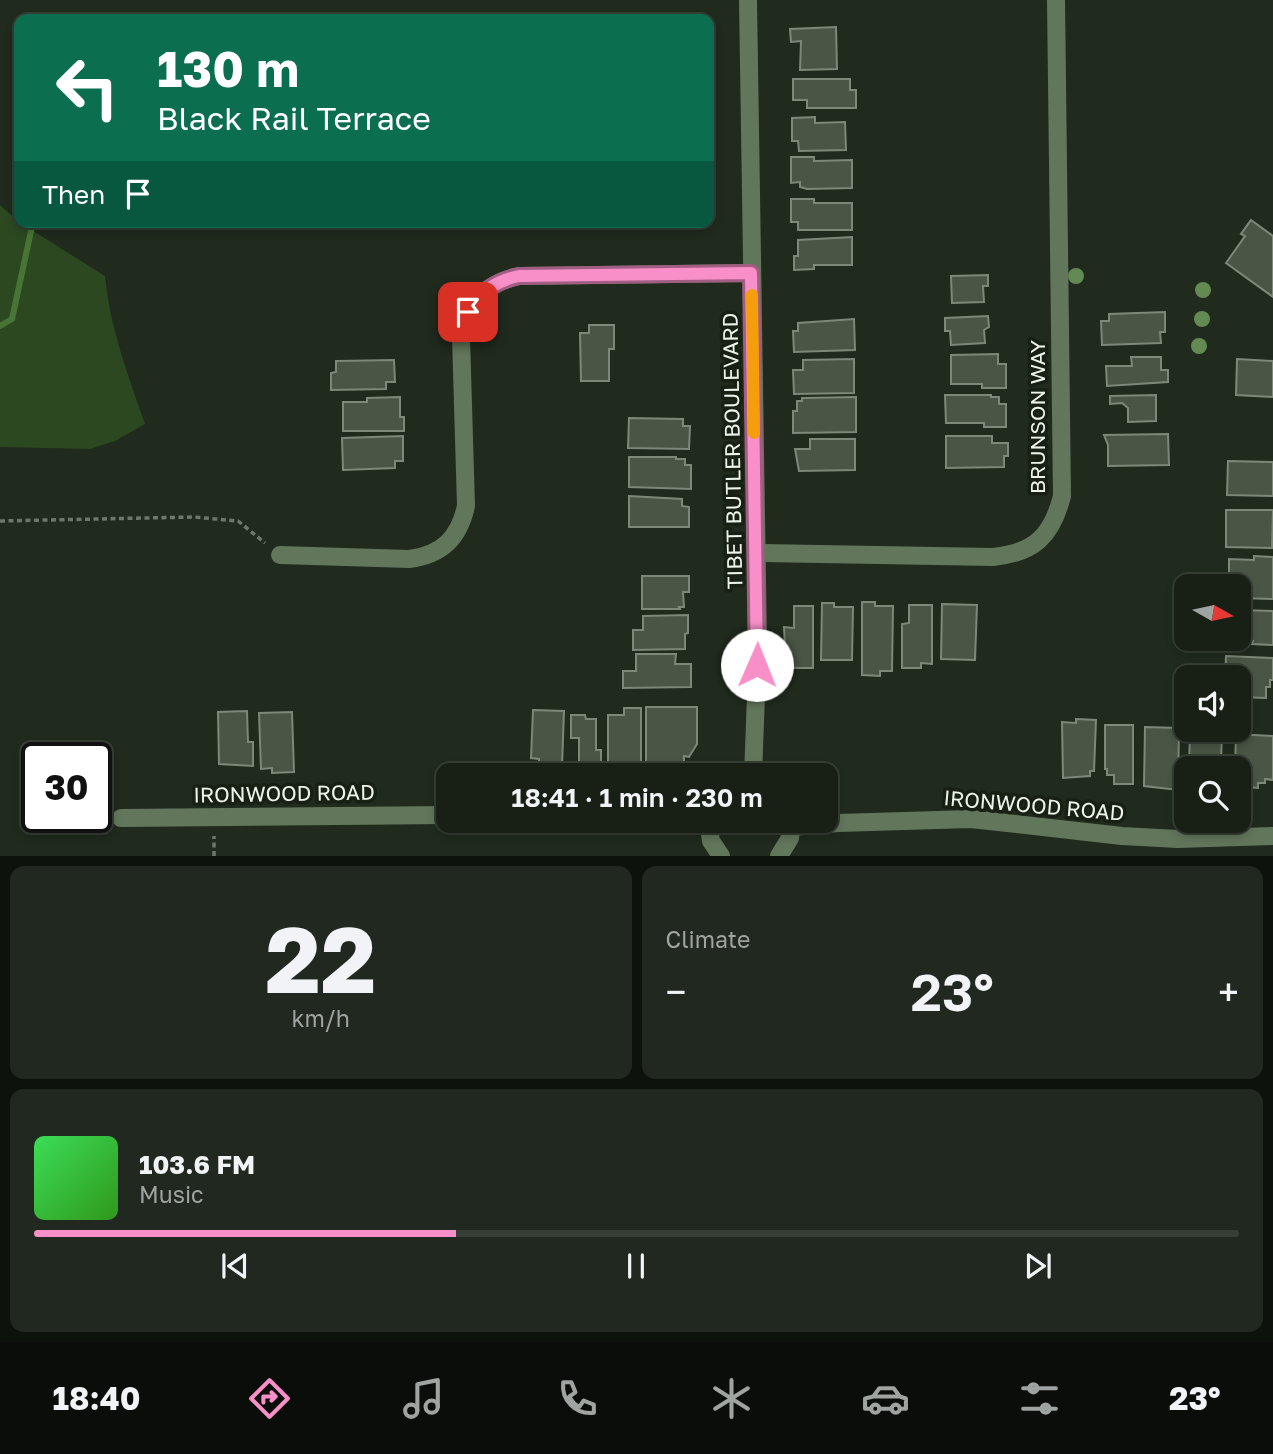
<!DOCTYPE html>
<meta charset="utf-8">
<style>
body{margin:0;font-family:"Golos Text",sans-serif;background:#21281f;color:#f1f3f6;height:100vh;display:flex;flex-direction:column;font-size:26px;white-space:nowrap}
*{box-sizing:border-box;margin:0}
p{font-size:23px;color:#9fa3a1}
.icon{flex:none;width:38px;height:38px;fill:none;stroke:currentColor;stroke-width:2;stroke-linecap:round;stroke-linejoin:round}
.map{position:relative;height:856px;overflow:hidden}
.drawer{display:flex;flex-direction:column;gap:10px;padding:10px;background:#0d120c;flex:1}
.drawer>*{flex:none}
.banner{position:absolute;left:14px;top:14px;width:700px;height:214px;border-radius:14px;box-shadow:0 4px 10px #0003,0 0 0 2px #363e35;background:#0b6e4f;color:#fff;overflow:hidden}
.needle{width:46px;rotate:99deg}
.tools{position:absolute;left:1174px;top:574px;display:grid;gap:14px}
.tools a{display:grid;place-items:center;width:77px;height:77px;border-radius:14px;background:#182016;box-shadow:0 4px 10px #0003,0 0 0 2px #363e35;font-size:35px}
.speed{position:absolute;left:21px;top:742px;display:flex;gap:14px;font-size:35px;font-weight:700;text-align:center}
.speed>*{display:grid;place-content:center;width:91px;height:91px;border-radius:50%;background:#182016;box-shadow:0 4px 10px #0003,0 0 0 2px #363e35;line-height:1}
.speed .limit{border:4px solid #111;border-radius:10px;background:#fff;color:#111}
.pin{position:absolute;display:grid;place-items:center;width:60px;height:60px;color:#fff;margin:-30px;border-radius:14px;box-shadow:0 4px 10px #0006}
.me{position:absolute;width:77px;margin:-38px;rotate:1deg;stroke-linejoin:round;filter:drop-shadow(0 0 5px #0008)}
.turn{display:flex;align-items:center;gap:24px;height:147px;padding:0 28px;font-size:32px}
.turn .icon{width:91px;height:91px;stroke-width:2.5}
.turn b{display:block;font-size:49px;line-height:60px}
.then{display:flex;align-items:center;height:66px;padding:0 28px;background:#0003;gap:14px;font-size:26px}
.big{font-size:52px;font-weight:600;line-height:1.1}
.drawer .tile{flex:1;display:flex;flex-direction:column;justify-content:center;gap:10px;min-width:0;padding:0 24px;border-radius:14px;background:#21281f}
.drawer .dial{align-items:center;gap:0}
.dial b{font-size:91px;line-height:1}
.song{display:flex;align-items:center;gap:21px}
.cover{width:84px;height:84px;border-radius:10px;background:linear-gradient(135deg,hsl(130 70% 55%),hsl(110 70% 35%))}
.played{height:7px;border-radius:4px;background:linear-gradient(90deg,#f98fc9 35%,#363e35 35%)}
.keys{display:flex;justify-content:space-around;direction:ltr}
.heat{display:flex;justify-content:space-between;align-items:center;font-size:38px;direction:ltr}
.drawer .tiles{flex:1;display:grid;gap:10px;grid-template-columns:1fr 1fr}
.tile:last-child{grid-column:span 2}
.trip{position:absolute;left:436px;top:763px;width:402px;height:70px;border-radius:14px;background:#182016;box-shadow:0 4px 10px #0003,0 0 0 2px #363e35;font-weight:600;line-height:70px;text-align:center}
.tabs{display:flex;height:112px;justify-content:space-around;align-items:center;background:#0a0d09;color:#9fa3a1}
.tabs .icon{width:49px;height:49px}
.tabs .current{color:#f98fc9}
.tabs b{font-size:32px;color:#f1f3f6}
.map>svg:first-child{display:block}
</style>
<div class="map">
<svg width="1273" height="856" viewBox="0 0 1273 856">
<rect width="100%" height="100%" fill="#202a1d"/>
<path fill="#2c4821" d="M0,205L19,222L105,276C110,328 128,375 145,424L115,441L90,449L0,447Z"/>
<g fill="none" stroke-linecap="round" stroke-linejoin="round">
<polyline stroke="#487536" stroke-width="6" points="0,326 12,319 33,222"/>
</g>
<g fill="#4a5546" stroke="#7d8878" stroke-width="2">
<polygon points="836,27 837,69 800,70 801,41 791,42 790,29"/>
<polygon points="793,79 850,79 850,90 856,90 856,108 807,108 807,100 793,100"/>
<polygon points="815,117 815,123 845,122 846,150 799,151 798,141 792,141 792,118"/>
<polygon points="791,157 814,157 814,161 852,160 852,188 807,189 800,187 800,182 791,183"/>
<polygon points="791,199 814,199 814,203 852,203 852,230 798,230 798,222 791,222"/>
<polygon points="1251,220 1273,236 1273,297 1226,263 1245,236 1241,234"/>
<polygon points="852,237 852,265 814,265 814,269 794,270 794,256 798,256 798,240"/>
<polygon points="988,275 988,286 983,286 984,302 952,303 951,276"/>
<polygon points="1165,312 1165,332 1160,332 1161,343 1102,345 1101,321 1109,321 1109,314"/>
<polygon points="988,316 989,327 984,330 985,343 951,345 950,331 945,331 945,318"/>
<polygon points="854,319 855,350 794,352 793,331 798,331 798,323"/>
<polygon points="589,325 614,325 614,349 609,349 609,381 581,381 580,333 589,333"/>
<polygon points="998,354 998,364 1006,364 1006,388 982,388 982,384 951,384 951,355"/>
<polygon points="1131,357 1161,357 1161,370 1168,370 1168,382 1107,386 1106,366 1132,366"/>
<polygon points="854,359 854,393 794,394 793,370 803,370 803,360"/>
<polygon points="1237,359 1273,361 1273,397 1236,395"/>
<polygon points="394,360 395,382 386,382 386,389 331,390 331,373 336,372 336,361"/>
<polygon points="945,395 991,395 991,397 999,397 999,404 1006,404 1006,427 984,427 984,423 946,423"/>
<polygon points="1156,395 1156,421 1128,422 1128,408 1122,403 1110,404 1110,396"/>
<polygon points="400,397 400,417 404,417 404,431 343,431 343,402 367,402 367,398"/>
<polygon points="856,397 856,432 793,433 793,411 797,411 797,401 802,401 802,398"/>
<polygon points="629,418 683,419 683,426 690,426 689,449 628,448"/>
<polygon points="1168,434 1169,465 1108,466 1108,445 1104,435"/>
<polygon points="403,436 403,461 395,461 395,468 343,470 342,438"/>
<polygon points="946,436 992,436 992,443 1008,443 1008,456 1004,456 1004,467 946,468"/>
<polygon points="810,439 855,439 855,470 799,471 795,449 810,449"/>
<polygon points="629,457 676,457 676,459 685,459 685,465 691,465 691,489 629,487"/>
<polygon points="1228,461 1273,462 1273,496 1227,495"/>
<polygon points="629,496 682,499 682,506 689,507 689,527 629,527"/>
<polygon points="1226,510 1273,510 1272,548 1226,547"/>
<polygon points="1254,556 1273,557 1273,599 1239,598 1239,586 1229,586 1229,559 1254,560"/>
<polygon points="642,576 689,576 689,592 683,592 684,607 679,607 680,609 642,609"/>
<polygon points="862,602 875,602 875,606 893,606 892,671 880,671 880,676 862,675"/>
<polygon points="822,603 834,603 834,607 853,607 852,660 821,660"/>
<polygon points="942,604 977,605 975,660 941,659"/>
<polygon points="909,605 932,605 932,664 921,663 921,668 902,668 902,624 909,623"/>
<polygon points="794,606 813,606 813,668 786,668 784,627 794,628"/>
<polygon points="1239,610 1273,611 1273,645 1252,644 1253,641 1221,639 1239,639"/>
<polygon points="688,615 688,633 685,634 685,649 633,650 633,630 643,630 643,616"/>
<polygon points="636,654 676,654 675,664 691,664 691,687 623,688 623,671 636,671"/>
<polygon points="1226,656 1273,658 1273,680 1270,680 1270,687 1266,687 1266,698 1239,697 1239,677 1225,677"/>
<polygon points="646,707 697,707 697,744 689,757 684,756 684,767 667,764 668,769 646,769"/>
<polygon points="624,708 641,708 641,764 608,768 608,715 624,715"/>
<polygon points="533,710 564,711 562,767 539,767 539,759 531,758"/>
<polygon points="247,711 248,742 253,742 253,766 219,764 218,712"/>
<polygon points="292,712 294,772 272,773 272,768 261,769 259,713"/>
<polygon points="571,715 585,715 586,719 596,719 596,750 601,750 601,770 579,770 579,738 571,738"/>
<polygon points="1076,719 1096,720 1094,771 1090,771 1090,776 1063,778 1062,722 1076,723"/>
<polygon points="1105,725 1133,725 1133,784 1114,784 1114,775 1107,775 1107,769 1105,769"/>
<polygon points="1145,727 1179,728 1178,790 1144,786"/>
<polygon points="1190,730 1222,733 1221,763 1224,763 1224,768 1189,768"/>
<polygon points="1236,734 1273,736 1273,780 1265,779 1265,783 1258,783 1258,788 1244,787 1245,783 1239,783 1239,768 1235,768"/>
</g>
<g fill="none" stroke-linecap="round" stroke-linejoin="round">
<g stroke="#6e776b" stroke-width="3.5" stroke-dasharray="5 3.5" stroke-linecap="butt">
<polyline points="0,521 194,517 238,521 265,543"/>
<polyline points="214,856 214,836"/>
</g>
<g stroke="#62765b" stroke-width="18">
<polyline points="748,0 758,643 753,775"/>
<path d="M756,553L993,557C1034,553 1052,536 1062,496L1056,0"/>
<path d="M280,555L409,559C442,555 459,538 466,506L461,337C466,304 486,283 519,276L752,273"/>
<polyline points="121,818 448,815"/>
<polyline points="633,821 708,823"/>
<polyline points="708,821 711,841 721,856"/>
<polyline points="792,827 838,823 971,819 1122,836 1178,839 1273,836"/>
<polyline points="779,856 790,838 792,821"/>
</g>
</g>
<g fill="#638a53">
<circle cx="1076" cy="276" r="8"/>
<circle cx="1203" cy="290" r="8"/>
<circle cx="1202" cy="319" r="8"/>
<circle cx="1199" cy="346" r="8"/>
</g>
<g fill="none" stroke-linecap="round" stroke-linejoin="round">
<g stroke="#a25d83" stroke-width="18">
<path id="route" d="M468,312C481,291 496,281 519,276L751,273L757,665"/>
</g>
<use href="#route" stroke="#f98fc9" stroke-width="12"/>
<polyline stroke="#f59e0b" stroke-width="12" points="752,295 754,433"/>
</g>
<g text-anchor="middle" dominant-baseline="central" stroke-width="7" stroke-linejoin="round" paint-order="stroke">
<g font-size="21" fill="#edf4eb" stroke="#172013">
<text transform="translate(1037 417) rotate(-90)">BRUNSON WAY</text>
<text transform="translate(732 451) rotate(-91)">TIBET BUTLER BOULEVARD</text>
<text transform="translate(284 793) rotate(-1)">IRONWOOD ROAD</text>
<text transform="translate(1034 805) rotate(5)">IRONWOOD ROAD</text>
</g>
</g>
</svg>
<div class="tools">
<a><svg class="needle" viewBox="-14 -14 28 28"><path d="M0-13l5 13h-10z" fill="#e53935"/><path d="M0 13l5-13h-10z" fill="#9fa3a1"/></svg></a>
<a><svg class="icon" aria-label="sound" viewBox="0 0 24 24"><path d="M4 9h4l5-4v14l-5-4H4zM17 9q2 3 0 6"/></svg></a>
<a><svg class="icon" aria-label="search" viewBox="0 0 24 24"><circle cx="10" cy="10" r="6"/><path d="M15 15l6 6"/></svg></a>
</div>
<div class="speed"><div class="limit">30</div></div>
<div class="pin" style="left:468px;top:312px;background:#d93025"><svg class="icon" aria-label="arrive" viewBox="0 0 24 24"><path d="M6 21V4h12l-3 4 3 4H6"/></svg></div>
<svg class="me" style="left:757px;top:665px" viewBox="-20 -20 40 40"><circle r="19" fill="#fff"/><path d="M0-13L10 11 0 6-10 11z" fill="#f98fc9"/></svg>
<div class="trip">18:41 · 1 min · 230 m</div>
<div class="banner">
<div class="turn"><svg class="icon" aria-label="left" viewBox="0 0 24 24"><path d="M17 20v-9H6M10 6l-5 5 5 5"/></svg><div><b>130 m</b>Black Rail Terrace</div></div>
<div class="then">Then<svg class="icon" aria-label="arrive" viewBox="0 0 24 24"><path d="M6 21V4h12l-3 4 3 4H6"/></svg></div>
</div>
</div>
<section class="drawer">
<div class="tiles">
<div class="tile dial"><b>22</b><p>km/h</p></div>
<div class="tile"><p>Climate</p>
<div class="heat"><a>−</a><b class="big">23°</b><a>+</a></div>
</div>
<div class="tile">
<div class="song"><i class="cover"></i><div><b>103.6 FM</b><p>Music</p></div></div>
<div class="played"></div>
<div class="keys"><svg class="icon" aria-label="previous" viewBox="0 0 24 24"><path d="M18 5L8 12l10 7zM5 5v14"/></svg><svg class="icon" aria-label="pause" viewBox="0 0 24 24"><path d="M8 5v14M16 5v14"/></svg><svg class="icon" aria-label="next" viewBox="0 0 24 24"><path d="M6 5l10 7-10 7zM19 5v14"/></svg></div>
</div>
</div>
</section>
<nav class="tabs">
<b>18:40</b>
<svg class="icon current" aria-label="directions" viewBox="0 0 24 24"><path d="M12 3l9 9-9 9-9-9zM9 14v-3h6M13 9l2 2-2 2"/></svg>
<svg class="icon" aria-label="music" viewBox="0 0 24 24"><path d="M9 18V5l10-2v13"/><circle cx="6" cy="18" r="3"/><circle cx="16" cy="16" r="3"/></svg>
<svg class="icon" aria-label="phone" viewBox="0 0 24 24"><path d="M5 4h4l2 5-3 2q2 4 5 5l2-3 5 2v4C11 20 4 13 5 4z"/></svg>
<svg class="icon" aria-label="climate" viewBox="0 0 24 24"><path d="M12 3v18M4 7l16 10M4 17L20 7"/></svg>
<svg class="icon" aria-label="car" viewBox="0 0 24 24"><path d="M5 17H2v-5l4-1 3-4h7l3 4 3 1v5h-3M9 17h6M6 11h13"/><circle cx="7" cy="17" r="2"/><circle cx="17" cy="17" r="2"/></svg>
<svg class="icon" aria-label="filters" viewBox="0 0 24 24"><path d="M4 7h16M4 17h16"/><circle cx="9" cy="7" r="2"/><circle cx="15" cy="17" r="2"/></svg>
<b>23°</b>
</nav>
